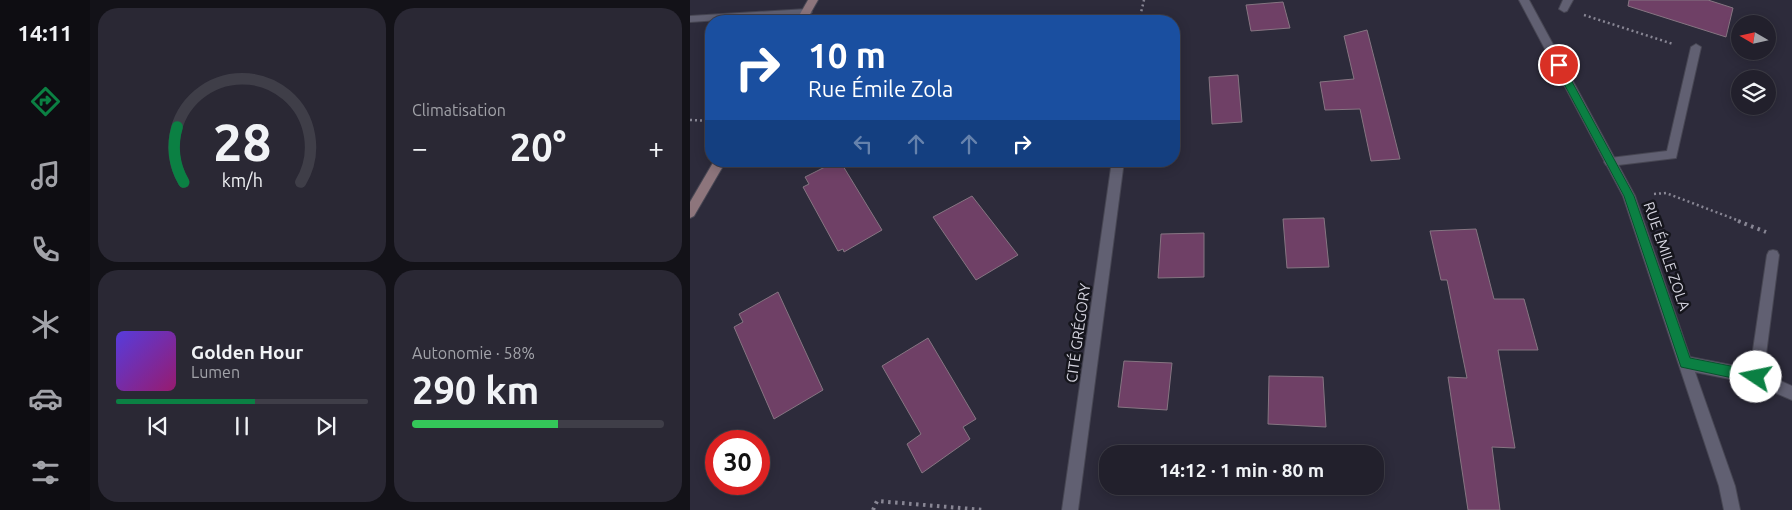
<!DOCTYPE html>
<html lang="fr">
<meta charset="utf-8">
<style>
body{margin:0;font-family:Ubuntu,sans-serif;background:#2a2834;color:#f1f3f6;height:100vh;display:flex;flex-direction:column;font-size:19px;white-space:nowrap}
*{box-sizing:border-box;margin:0}
p{font-size:16px;color:#a2a3a9}
.icon{flex:none;width:28px;height:28px;fill:none;stroke:currentColor;stroke-width:2;stroke-linecap:round;stroke-linejoin:round}
.map{position:relative;flex:1;overflow:hidden}
.panel{display:flex;flex-direction:column;gap:8px;padding:8px;background:#131218;width:600px}
.panel>*{flex:none}
.top-card{position:absolute;left:15px;top:15px;width:475px;height:152px;border-radius:20px;box-shadow:0 2px 12px #0003,0 0 0 1px #3f3e48;background:#1a4fa0;color:#fff;overflow:hidden}
.needle{width:32px;rotate:279deg}
.tools{position:absolute;left:1041px;top:15px;display:grid;gap:10px}
.tools a{display:grid;place-items:center;width:45px;height:45px;border-radius:50%;background:#22202c;box-shadow:0 2px 12px #0003,0 0 0 1px #3f3e48;font-size:25px}
.speed{position:absolute;left:15px;top:430px;display:flex;gap:10px;font-size:25px;font-weight:700;text-align:center}
.speed>*{display:grid;place-content:center;width:65px;height:65px;border-radius:50%;background:#22202c;box-shadow:0 2px 12px #0003,0 0 0 1px #3f3e48;line-height:1}
.speed .limit{border:8px solid #d22;background:#fff;color:#111}
.pin{position:absolute;display:grid;place-items:center;width:42px;height:42px;color:#fff;margin:-21px;border:2px solid #fff;border-radius:50%;box-shadow:0 1px 5px #0007}
.me{position:absolute;width:55px;margin:-28px;rotate:281deg;stroke-linejoin:round;filter:drop-shadow(0 0 4px #0008)}
.turn{display:flex;align-items:center;gap:18px;height:105px;padding:0 20px;font-size:22px}
.turn .icon{width:65px;height:65px;stroke-width:2.5}
.turn b{display:block;font-size:35px;line-height:42px}
.lanes{display:flex;align-items:center;height:48px;padding:0 20px;background:#0003;justify-content:center;gap:25px;direction:ltr}
.lanes .off{opacity:.35}
.big{font-size:38px;font-weight:600;line-height:1.1}
.panel .tile{flex:1;display:flex;flex-direction:column;justify-content:center;gap:8px;min-width:0;padding:0 18px;border-radius:20px;background:#2a2834}
.panel .dial{align-items:center;gap:0}
.dial svg{height:130px;overflow:visible;fill:none;stroke:#3f3e48;stroke-width:7;stroke-linecap:round;text-anchor:middle}
.dial text{fill:#f1f3f6;stroke:none}
.song{display:flex;align-items:center;gap:15px}
.cover{width:60px;height:60px;border-radius:8px;background:linear-gradient(135deg,hsl(250 70% 55%),hsl(320 70% 35%))}
.played{height:5px;border-radius:2px;background:linear-gradient(90deg,#0b8043 55%,#3f3e48 55%)}
.keys{display:flex;justify-content:space-around;direction:ltr}
.heat{display:flex;justify-content:space-between;align-items:center;font-size:28px;direction:ltr}
.charge{height:8px;border-radius:4px;background:linear-gradient(90deg,#34c759 58%,#3f3e48 0)}
.panel .tiles{flex:1;display:grid;gap:8px;grid-template-columns:repeat(2,1fr)}
.trip{position:absolute;left:409px;top:445px;width:285px;height:50px;border-radius:20px;background:#22202c;box-shadow:0 2px 12px #0003,0 0 0 1px #3f3e48;font-weight:600;line-height:50px;text-align:center}
main{display:flex;flex:1;min-height:0}
.menu{display:flex;flex-direction:column;width:90px;justify-content:space-around;align-items:center;background:#0e0d12;color:#a2a3a9}
.menu .icon{width:35px;height:35px}
.menu .active{color:#0b8043}
.menu b{font-size:22px;color:#f1f3f6}
.map>svg:first-child{display:block}
</style>
<main>
<nav class="menu">
<b>14:11</b>
<svg class="icon active" aria-label="directions" viewBox="0 0 24 24"><path d="M12 3l9 9-9 9-9-9zM9 14v-3h6M13 9l2 2-2 2"/></svg>
<svg class="icon" aria-label="music" viewBox="0 0 24 24"><path d="M9 18V5l10-2v13"/><circle cx="6" cy="18" r="3"/><circle cx="16" cy="16" r="3"/></svg>
<svg class="icon" aria-label="phone" viewBox="0 0 24 24"><path d="M5 4h4l2 5-3 2q2 4 5 5l2-3 5 2v4C11 20 4 13 5 4z"/></svg>
<svg class="icon" aria-label="climate" viewBox="0 0 24 24"><path d="M12 3v18M4 7l16 10M4 17L20 7"/></svg>
<svg class="icon" aria-label="car" viewBox="0 0 24 24"><path d="M5 17H2v-5l4-1 3-4h7l3 4 3 1v5h-3M9 17h6M6 11h13"/><circle cx="7" cy="17" r="2"/><circle cx="17" cy="17" r="2"/></svg>
<svg class="icon" aria-label="filters" viewBox="0 0 24 24"><path d="M4 7h16M4 17h16"/><circle cx="9" cy="7" r="2"/><circle cx="15" cy="17" r="2"/></svg>
</nav>
<section class="panel">
<div class="tiles">
<div class="tile dial"><svg viewBox="0 0 100 80">
<path d="M14 69A42 42 0 1 1 86 69"/>
<path d="M14 69A42 42 0 0 1 10 35" stroke="#0b8043"/>
<text x="50" y="56" font-size="32" font-weight="700">28</text>
<text x="50" y="72" font-size="11">km/h</text>
</svg></div>
<div class="tile"><p>Climatisation</p>
<div class="heat"><a>−</a><b class="big">20°</b><a>+</a></div>
</div>
<div class="tile">
<div class="song"><i class="cover"></i><div><b>Golden Hour</b><p>Lumen</p></div></div>
<div class="played"></div>
<div class="keys"><svg class="icon" aria-label="previous" viewBox="0 0 24 24"><path d="M18 5L8 12l10 7zM5 5v14"/></svg><svg class="icon" aria-label="pause" viewBox="0 0 24 24"><path d="M8 5v14M16 5v14"/></svg><svg class="icon" aria-label="next" viewBox="0 0 24 24"><path d="M6 5l10 7-10 7zM19 5v14"/></svg></div>
</div>
<div class="tile"><p>Autonomie · 58%</p><b class="big">290 km</b><div class="charge"></div></div>
</div>
</section>
<div class="map">
<svg width="1102" height="510" viewBox="0 0 1102 510">
<rect width="100%" height="100%" fill="#2d2b3b"/>
<g fill="#6f4066" stroke="#867582">
<polygon points="939,0 1018,0 1043,8 1036,37 938,6"/>
<polygon points="593,2 600,28 561,31 556,5"/>
<polygon points="677,30 697,108 710,159 681,161 670,109 635,110 630,82 664,79 654,36"/>
<polygon points="548,75 552,122 522,124 519,77"/>
<polygon points="147,161 150,161 192,230 154,252 153,249 148,251 113,187 119,184 115,177"/>
<polygon points="282,196 328,255 286,280 243,217"/>
<polygon points="634,218 639,267 597,268 593,219"/>
<polygon points="786,229 804,299 834,299 848,350 808,350 825,448 802,447 810,510 778,510 758,377 777,378 757,280 751,280 740,231"/>
<polygon points="514,233 514,277 468,278 471,234"/>
<polygon points="88,292 133,390 84,419 44,327 53,322 49,314"/>
<polygon points="238,338 286,419 273,427 280,439 232,473 217,444 231,434 192,366"/>
<polygon points="434,361 482,363 477,410 428,407"/>
<polygon points="579,376 633,377 636,427 578,424"/>
</g>
<g fill="none" stroke-linecap="round" stroke-linejoin="round">
<g stroke="#474653" stroke-width="2">
<g id="lane">
<polygon points="873,0 883,0 877,11 874,12 869,9"/>
<polygon points="1006,44 1011,47 986,158 920,166 916,165 914,162 916,159 920,158 977,151 1001,47"/>
<polygon points="1083,250 1087,251 1089,255 1073,377 1071,382 1066,384 1061,382 1059,377 1077,255 1079,251"/>
</g>
</g>
<g stroke="#474653" stroke-width="2">
<g id="street">
<polygon points="829,0 839,0 945,196 1000,357 1066,370 1102,386 1102,400 1065,384 1005,372 1045,486 1050,510 1034,510 1029,486 933,196"/>
<polygon points="117,9 122,12 120,14 0,22 0,16"/>
<polygon points="422,161 434,161 388,510 372,510"/>
</g>
</g>
<g stroke="#474653" stroke-width="2">
<g id="secondary">
<polygon points="118,0 128,0 116,21 106,21"/>
<polygon points="24,161 36,161 4,216 0,218 0,202"/>
</g>
</g>
<g stroke="#888694" stroke-width="2.5" stroke-dasharray="2 3" stroke-linecap="butt">
<polyline points="894,15 983,44"/>
<polyline points="449,21 454,0"/>
<polyline points="0,120 21,121"/>
<polyline points="964,194 976,193 1052,222"/>
</g>
<g stroke="#888694" stroke-width="4" stroke-dasharray="2.5 4.5" stroke-linecap="butt">
<polyline points="1048,221 1076,232"/>
<polyline points="183,510 187,501 294,510"/>
</g>
<use href="#lane" fill="#616072" fill-rule="evenodd"/>
<use href="#street" fill="#616072" fill-rule="evenodd"/>
<use href="#secondary" fill="#8d757c" fill-rule="evenodd"/>
</g>
<polygon fill="#0b8043" stroke="#07532c" points="865,62 872,62 873,65 944,196 1000,358 1066,371 1071,373 1073,377 1071,381 1066,383 991,367 934,196 864,65"/>
<g text-anchor="middle" dominant-baseline="central" stroke-width="5" stroke-linejoin="round" paint-order="stroke">
<g font-size="15" fill="#d6d5e0" stroke="#15151c">
<text transform="translate(977 256) rotate(71)">RUE ÉMILE ZOLA</text>
<text transform="translate(388 333) rotate(-82)">CITÉ GRÉGORY</text>
</g>
</g>
</svg>
<div class="tools">
<a><svg class="needle" viewBox="-14 -14 28 28"><path d="M0-13l5 13h-10z" fill="#e53935"/><path d="M0 13l5-13h-10z" fill="#a2a3a9"/></svg></a>
<a><svg class="icon" aria-label="layers" viewBox="0 0 24 24"><path d="M12 4l9 5-9 5-9-5zM3 14l9 5 9-5"/></svg></a>
</div>
<div class="speed"><div class="limit">30</div></div>
<div class="pin" style="left:869px;top:65px;background:#d93025"><svg class="icon" aria-label="arrive" viewBox="0 0 24 24"><path d="M6 21V4h12l-3 4 3 4H6"/></svg></div>
<svg class="me" style="left:1066px;top:377px" viewBox="-20 -20 40 40"><circle r="19" fill="#fff"/><path d="M0-13L10 11 0 6-10 11z" fill="#0b8043"/></svg>
<div class="trip">14:12 · 1 min · 80 m</div>
<div class="top-card">
<div class="turn"><svg class="icon" aria-label="right" viewBox="0 0 24 24"><path d="M7 20v-9h11M14 6l5 5-5 5"/></svg><div><b>10 m</b>Rue Émile Zola</div></div>
<div class="lanes"><svg class="icon off" aria-label="left" viewBox="0 0 24 24"><path d="M17 20v-9H6M10 6l-5 5 5 5"/></svg><svg class="icon off" aria-label="ahead" viewBox="0 0 24 24"><path d="M12 20V5M6 11l6-6 6 6"/></svg><svg class="icon off" aria-label="ahead" viewBox="0 0 24 24"><path d="M12 20V5M6 11l6-6 6 6"/></svg><svg class="icon" aria-label="right" viewBox="0 0 24 24"><path d="M7 20v-9h11M14 6l5 5-5 5"/></svg></div>
</div>
</div>
</main>
